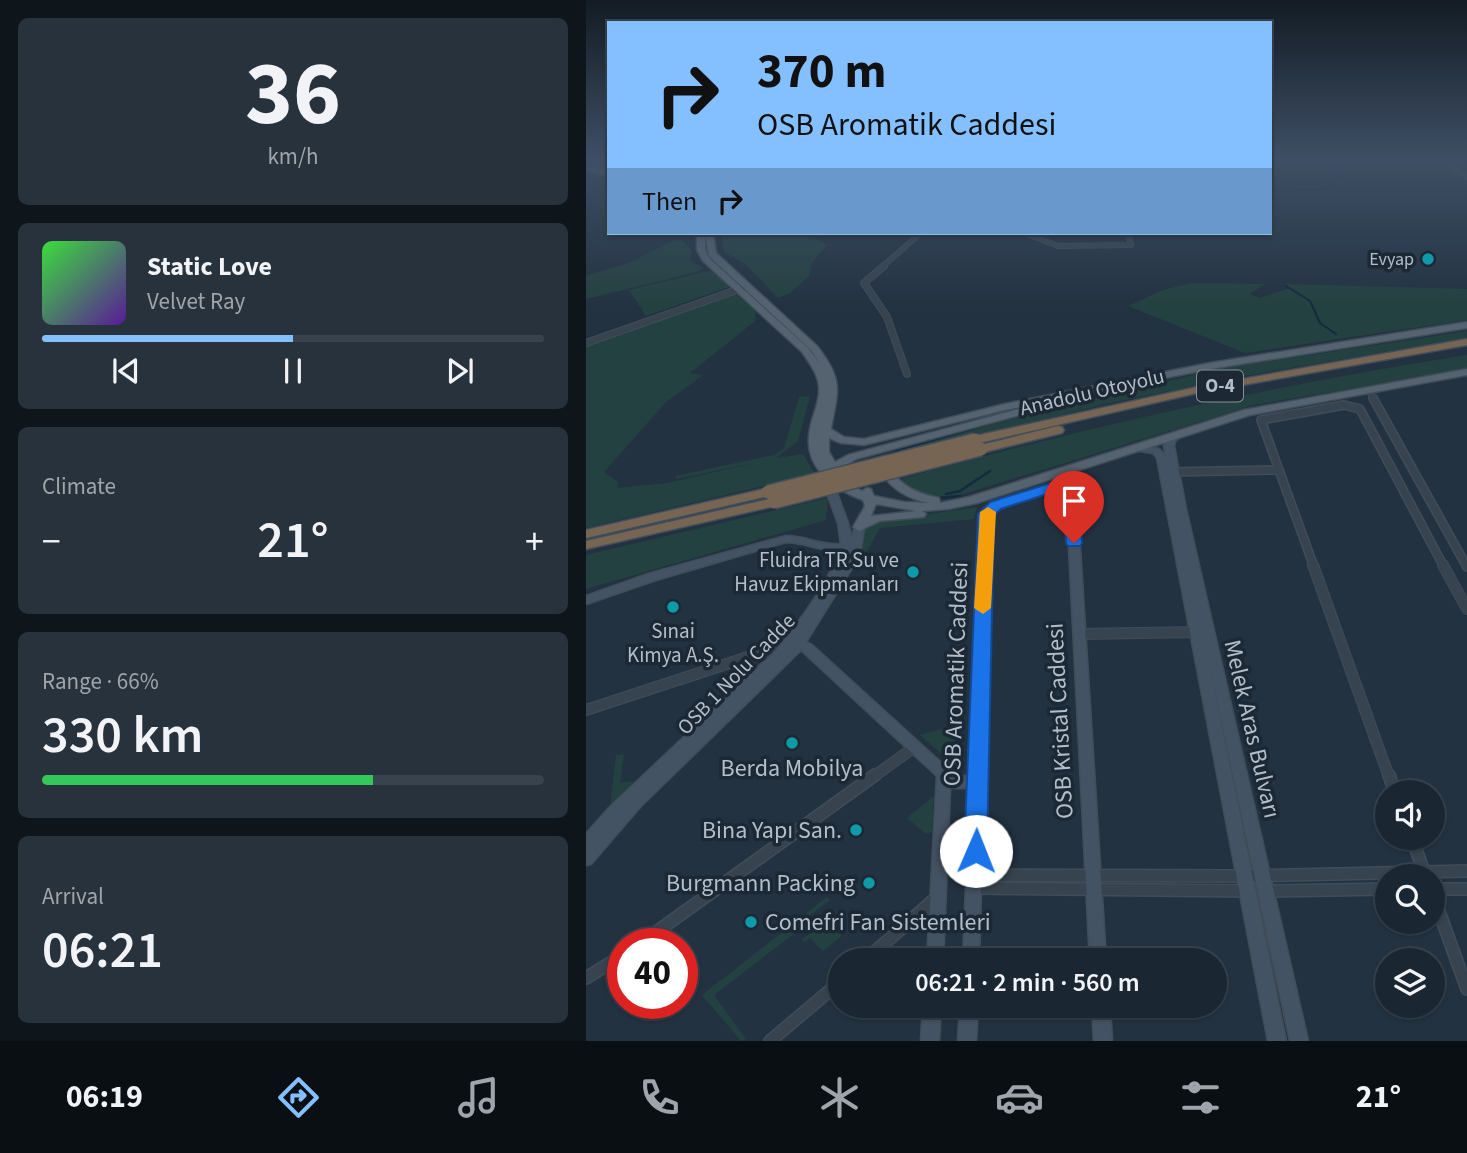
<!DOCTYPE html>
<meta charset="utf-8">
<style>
body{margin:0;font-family:"Source Sans 3",sans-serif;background:#27323d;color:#f1f3f6;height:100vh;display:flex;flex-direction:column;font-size:26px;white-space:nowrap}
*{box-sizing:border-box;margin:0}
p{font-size:23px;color:#9fa5ab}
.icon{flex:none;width:38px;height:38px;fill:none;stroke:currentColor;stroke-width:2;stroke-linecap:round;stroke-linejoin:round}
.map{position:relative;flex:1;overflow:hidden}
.drawer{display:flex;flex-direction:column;gap:18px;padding:18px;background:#0e151b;width:586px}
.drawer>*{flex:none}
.top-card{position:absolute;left:21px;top:21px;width:665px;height:214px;border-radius:0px;box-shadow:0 2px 5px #0004,0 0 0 2px #38434d;background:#84bfff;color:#111;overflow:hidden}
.tools{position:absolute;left:789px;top:780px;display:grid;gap:14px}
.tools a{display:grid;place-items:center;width:70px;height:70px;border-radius:50%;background:#1a2631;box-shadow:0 2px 5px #0004,0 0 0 2px #38434d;font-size:35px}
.speed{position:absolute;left:21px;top:928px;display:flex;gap:14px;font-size:35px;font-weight:700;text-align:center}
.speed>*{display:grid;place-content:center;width:91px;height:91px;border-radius:50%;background:#1a2631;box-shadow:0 2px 5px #0004,0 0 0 2px #38434d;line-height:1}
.speed .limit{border:10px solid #d22;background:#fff;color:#111}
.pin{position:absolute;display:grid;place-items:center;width:60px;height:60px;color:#fff;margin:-72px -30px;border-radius:50% 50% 50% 0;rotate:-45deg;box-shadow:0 0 7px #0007}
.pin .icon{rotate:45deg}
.me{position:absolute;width:77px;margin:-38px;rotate:1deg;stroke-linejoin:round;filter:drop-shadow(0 0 5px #0008)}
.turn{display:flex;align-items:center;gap:24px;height:147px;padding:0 35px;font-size:32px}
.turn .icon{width:91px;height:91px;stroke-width:2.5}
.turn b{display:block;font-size:49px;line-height:60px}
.then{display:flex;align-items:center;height:66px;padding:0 35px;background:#0003;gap:14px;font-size:26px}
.big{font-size:52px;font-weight:600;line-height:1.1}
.drawer .card{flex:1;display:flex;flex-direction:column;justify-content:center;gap:10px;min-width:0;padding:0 24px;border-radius:10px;background:#27323d}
.drawer .dial{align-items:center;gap:0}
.dial b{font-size:91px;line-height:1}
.song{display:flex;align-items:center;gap:21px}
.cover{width:84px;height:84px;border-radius:10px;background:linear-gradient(135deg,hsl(120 70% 55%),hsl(270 70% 35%))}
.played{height:7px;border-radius:4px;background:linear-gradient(90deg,#84bfff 50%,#38434d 50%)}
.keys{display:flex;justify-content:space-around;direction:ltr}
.heat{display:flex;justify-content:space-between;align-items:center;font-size:38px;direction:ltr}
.charge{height:10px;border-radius:5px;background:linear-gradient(90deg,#34c759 66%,#38434d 0)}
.trip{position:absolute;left:242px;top:948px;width:399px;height:70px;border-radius:35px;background:#1a2631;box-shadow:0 2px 5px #0004,0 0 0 2px #38434d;font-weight:600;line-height:70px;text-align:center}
.dock{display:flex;height:112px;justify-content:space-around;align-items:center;background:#0a0f14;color:#9fa5ab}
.dock .icon{width:49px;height:49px}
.dock .on{color:#84bfff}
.dock b{font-size:32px;color:#f1f3f6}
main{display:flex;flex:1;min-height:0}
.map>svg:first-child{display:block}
</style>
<main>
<section class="drawer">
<div class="card dial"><b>36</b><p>km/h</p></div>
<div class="card">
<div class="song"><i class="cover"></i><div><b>Static Love</b><p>Velvet Ray</p></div></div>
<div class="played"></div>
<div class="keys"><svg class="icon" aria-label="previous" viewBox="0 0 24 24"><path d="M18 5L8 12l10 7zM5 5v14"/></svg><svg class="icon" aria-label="pause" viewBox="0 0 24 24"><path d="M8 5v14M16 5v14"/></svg><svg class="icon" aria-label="next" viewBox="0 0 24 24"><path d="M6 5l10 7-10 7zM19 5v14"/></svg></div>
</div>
<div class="card"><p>Climate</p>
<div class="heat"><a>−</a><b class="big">21°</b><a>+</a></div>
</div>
<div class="card"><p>Range · 66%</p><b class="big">330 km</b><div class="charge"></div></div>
<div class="card"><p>Arrival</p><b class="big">06:21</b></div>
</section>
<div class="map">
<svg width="881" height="1041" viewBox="0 0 881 1041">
<rect width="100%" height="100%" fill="#223241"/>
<g fill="#244141">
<polygon points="135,233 222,233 241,245 225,264 224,275 203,294 192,298 159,264 138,252"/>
<polygon points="96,240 106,251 103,260 118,268 111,272 0,299 0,276 45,262 86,241"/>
<polygon points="126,270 143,287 60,316 43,290"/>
<polygon points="606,283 679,284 664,294 673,298 705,288 698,284 881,289 881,320 659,353 542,306 577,290"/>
<polygon points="141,294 150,294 170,311 169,321 104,373 117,375 80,402 18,472 32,482 31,488 81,483 169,463 90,479 89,476 188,455 198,448 213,397 224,396 212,441 190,458 217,454 229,474 0,528 0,345"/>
<polygon points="881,331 881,338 652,377 520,404 303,458 309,451 333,442 627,370"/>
<path d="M881,355V369L668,405L368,497C348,498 328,497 315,479C501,426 690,385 881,355Z"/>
<polygon points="242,498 240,520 0,589 0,555"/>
<polygon points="391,507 388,519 294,528 280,552 276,551 277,529 289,522"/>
<polygon points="374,723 372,768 334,735"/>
<polygon points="38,754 34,783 49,781 24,806 30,755"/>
<polygon points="348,796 346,832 340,834 321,818"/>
<polygon points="241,897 244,900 223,916 226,920 128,995 160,1039 155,1041 116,995"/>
<polygon points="237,926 246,928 256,936 237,951 224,938 218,942 216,939"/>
</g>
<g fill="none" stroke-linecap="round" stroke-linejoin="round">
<g stroke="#142a3f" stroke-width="2">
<polyline points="684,191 739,189 757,175 745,161"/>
<polyline points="700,286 724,301 734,323 750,334"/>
</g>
<g stroke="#142a3f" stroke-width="2.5">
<polyline points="300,458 314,449 399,425"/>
<polyline points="360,494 374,491 404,471"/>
<polyline points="352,498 374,496"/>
</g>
<g stroke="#404d59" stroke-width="6">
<g id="street-far4">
<polyline points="856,161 881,177"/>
<polyline points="438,233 472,246 545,245 542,233"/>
<polyline points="296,267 335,233"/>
</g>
</g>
<g stroke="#404d59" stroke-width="8">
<g id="street-far3">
<polyline points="298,266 278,283 301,317 321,374"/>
<polyline points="0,343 159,287"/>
<polyline points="786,397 788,400"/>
</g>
</g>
<g stroke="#404d59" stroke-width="10">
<g id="street-far2">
<polyline points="787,398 881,567"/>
<polyline points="583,472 692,470"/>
<polyline points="728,567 675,420 758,405 774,409 858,567"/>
</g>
</g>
<g stroke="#404d59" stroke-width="12">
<g id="street-far1">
<polyline points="727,565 803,777"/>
<polyline points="857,565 881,609"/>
<polyline points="494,634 614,632"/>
<polyline points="194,653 159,658 205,642"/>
<polyline points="0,710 159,658"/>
<polyline points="287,777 330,746"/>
</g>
</g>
<g stroke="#404d59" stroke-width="14">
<g id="street">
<polyline points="803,775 809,793"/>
<polyline points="826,838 839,875"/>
<polyline points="389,875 658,876 881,871"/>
<polyline points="389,888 662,891"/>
<polyline points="847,889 881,889"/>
<polyline points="679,891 802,889"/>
<polyline points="847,895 881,989"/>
<polyline points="351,916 338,918 315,929 352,896"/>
<polyline points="55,943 289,775"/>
<polyline points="278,961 315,929"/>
<polyline points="0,978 37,955"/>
<polyline points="184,1041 254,982"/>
</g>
</g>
<g stroke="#404d59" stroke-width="3">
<g id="secondary">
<polygon points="594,430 599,433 589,441 588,446 600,509 722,1041 704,1041 618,639 700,1041 682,1041 571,458 567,453 547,450 545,448 550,445 573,449 580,457 578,446 579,440"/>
<path d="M241,477L246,480L262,523L266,539L269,525L273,524L278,527L274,555L220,642L226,645L363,770L365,776H384L395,514L406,504L477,481H485L490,486L520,961H504L480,487L414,508L405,515L393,961H377L384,788H364L357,961H341L351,776L215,650L54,807L5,864L0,865V834L23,808L188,652L216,617L237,586L255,551C236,552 219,542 200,542L70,580L0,604V596L62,574L200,536C219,536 236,546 255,544L252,523L236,480Z"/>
<polygon points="337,1006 355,1006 353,1041 335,1041"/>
<polygon points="374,1006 392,1006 390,1041 372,1041"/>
<polygon points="506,1006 524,1006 526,1041 508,1041"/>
</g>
</g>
<g stroke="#404d59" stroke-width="3">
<g id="primary">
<polygon points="0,166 23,172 23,176 0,170"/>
<path d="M111,233H119V250L123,258L222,348L235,365L225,350L123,256L119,233H127L130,253L231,346C258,381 252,389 245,429L258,437L278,439L419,404L624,363L881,322V328L624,369L419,410L278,445L255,443L243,438V452L249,462L262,455L437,408L441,407L446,410L445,412L270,459L254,469L266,478L264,480H256L276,491L281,488L285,489L288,496L318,502L343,503C319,498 304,488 291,467L293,465H301C315,486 329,493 353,498L354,503L383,497L658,410L881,369V375L664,415L391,503L362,509L336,511L340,514L338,517L294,521L273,531L267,527L279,506L277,500C246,489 216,466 224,429C226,416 233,404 233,391C234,376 224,364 216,352L117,261L111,250ZM290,504L331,511L285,516Z"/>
</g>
</g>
<g stroke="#424e5b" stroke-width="3">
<g id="highway">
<polygon points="881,339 881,345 611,393 389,444 383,440 389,436 611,387"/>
<polygon points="472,426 476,427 478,430 476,433 395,453 389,449 391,446"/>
<polygon points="182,488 189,492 187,495 0,538 0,530"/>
<polygon points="188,498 195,502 193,505 0,549 0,541"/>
</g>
</g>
<use href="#street-far4" stroke="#374450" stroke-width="4.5"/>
<use href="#street-far3" stroke="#374450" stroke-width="6"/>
<use href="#street-far2" stroke="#374450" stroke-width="7"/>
<use href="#street-far1" stroke="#374450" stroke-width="10"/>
<use href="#street" stroke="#374450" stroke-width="11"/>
<use href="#secondary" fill="#445364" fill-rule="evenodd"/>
<use href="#primary" fill="#556370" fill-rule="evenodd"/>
<use href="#highway" fill="#776553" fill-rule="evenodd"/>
<g stroke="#424e5b" stroke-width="16" stroke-linecap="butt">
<g id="highway-bridge">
<polyline points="182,492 389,440"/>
<polyline points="188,502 395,449"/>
</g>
</g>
<use href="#highway-bridge" stroke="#776553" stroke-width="13"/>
</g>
<linearGradient id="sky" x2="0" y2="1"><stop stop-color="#131c24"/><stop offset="0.52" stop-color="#3e4f65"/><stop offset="1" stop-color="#3e4f65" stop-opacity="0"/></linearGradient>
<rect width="881" height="307" fill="url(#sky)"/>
<polygon fill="#1a73e8" stroke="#114b97" stroke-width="2" points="478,479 491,484 496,543 494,546 482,546 480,543 476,489 415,509 408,515 401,851 398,858 390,861 382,858 378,851 392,514 404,502"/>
<polygon fill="#f59e0b" points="402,507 410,512 405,608 397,614 388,608 394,512"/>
<g fill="#0f9aa8" stroke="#1c2935" stroke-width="2.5">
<circle cx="842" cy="259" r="7"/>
<circle cx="327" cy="572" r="7"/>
<circle cx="87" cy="607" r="7"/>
<circle cx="206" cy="743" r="7"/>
<circle cx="270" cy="830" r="7"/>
<circle cx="283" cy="883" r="7"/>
<circle cx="165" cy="922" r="7"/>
</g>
<g text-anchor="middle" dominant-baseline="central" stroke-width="7" stroke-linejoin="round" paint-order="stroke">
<g font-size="18" fill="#b3becb" stroke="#1c2935" text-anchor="end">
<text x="828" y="259">Evyap</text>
</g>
<rect fill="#1c2935" stroke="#86919e" stroke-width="2" x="611" y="370.5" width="46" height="31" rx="5"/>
<g font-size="19" font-weight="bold" fill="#b3becb">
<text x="634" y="386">O-4</text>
</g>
<g font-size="21" fill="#b3becb" stroke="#1c2935">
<text transform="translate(506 392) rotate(-13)">Anadolu Otoyolu</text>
<text transform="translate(150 674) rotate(-46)">OSB 1 Nolu Cadde</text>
</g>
<g font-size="21" fill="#b3becb" stroke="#1c2935" text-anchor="end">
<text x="313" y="560">Fluidra TR Su ve<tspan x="313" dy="24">Havuz Ekipmanları</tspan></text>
<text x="87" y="631" text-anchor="middle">Sınai<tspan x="87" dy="24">Kimya A.Ş.</tspan></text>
</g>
<g font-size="24" fill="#b3becb" stroke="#1c2935">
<text transform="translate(370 674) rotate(-88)">OSB Aromatik Caddesi</text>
<text transform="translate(474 721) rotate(-93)">OSB Kristal Caddesi</text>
<text transform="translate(666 729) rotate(77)">Melek Aras Bulvarı</text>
</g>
<g font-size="24" fill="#b3becb" stroke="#1c2935" text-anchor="end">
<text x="206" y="768" text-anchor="middle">Berda Mobilya</text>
<text x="256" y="830">Bina Yapı San.</text>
<text x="269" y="883">Burgmann Packing</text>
<text x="179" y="922" text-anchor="start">Comefri Fan Sistemleri</text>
</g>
</g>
</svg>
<div class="tools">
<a><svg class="icon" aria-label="sound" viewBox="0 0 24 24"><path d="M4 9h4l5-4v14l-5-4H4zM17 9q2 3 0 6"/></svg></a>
<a><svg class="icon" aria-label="search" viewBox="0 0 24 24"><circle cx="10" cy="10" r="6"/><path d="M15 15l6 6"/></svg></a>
<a><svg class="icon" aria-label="layers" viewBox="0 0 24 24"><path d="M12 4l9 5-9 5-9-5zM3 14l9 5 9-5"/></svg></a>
</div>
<div class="speed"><div class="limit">40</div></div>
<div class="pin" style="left:488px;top:543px;background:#d93025"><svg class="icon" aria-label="arrive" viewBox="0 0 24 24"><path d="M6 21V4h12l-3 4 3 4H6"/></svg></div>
<svg class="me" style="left:390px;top:851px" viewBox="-20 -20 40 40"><circle r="19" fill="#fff"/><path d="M0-13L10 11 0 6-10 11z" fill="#1a73e8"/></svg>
<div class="trip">06:21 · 2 min · 560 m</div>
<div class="top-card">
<div class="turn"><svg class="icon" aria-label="right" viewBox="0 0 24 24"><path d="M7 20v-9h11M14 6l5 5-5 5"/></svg><div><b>370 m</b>OSB Aromatik Caddesi</div></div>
<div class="then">Then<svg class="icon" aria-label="right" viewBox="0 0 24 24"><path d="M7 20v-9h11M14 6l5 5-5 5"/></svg></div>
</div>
</div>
</main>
<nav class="dock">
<b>06:19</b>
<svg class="icon on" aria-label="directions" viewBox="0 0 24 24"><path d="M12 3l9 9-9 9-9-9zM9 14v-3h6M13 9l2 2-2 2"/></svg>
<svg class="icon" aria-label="music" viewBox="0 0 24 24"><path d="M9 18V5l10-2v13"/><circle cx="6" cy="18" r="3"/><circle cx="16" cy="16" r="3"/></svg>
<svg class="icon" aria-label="phone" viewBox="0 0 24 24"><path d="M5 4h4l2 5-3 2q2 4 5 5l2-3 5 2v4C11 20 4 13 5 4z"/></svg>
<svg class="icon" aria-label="climate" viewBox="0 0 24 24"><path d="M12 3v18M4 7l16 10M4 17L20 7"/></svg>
<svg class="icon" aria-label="car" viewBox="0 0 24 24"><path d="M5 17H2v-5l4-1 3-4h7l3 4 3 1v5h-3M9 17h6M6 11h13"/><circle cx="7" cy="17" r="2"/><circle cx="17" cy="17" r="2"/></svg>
<svg class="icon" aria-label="filters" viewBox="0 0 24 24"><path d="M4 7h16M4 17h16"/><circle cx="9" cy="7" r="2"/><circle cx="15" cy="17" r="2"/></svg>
<b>21°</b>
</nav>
